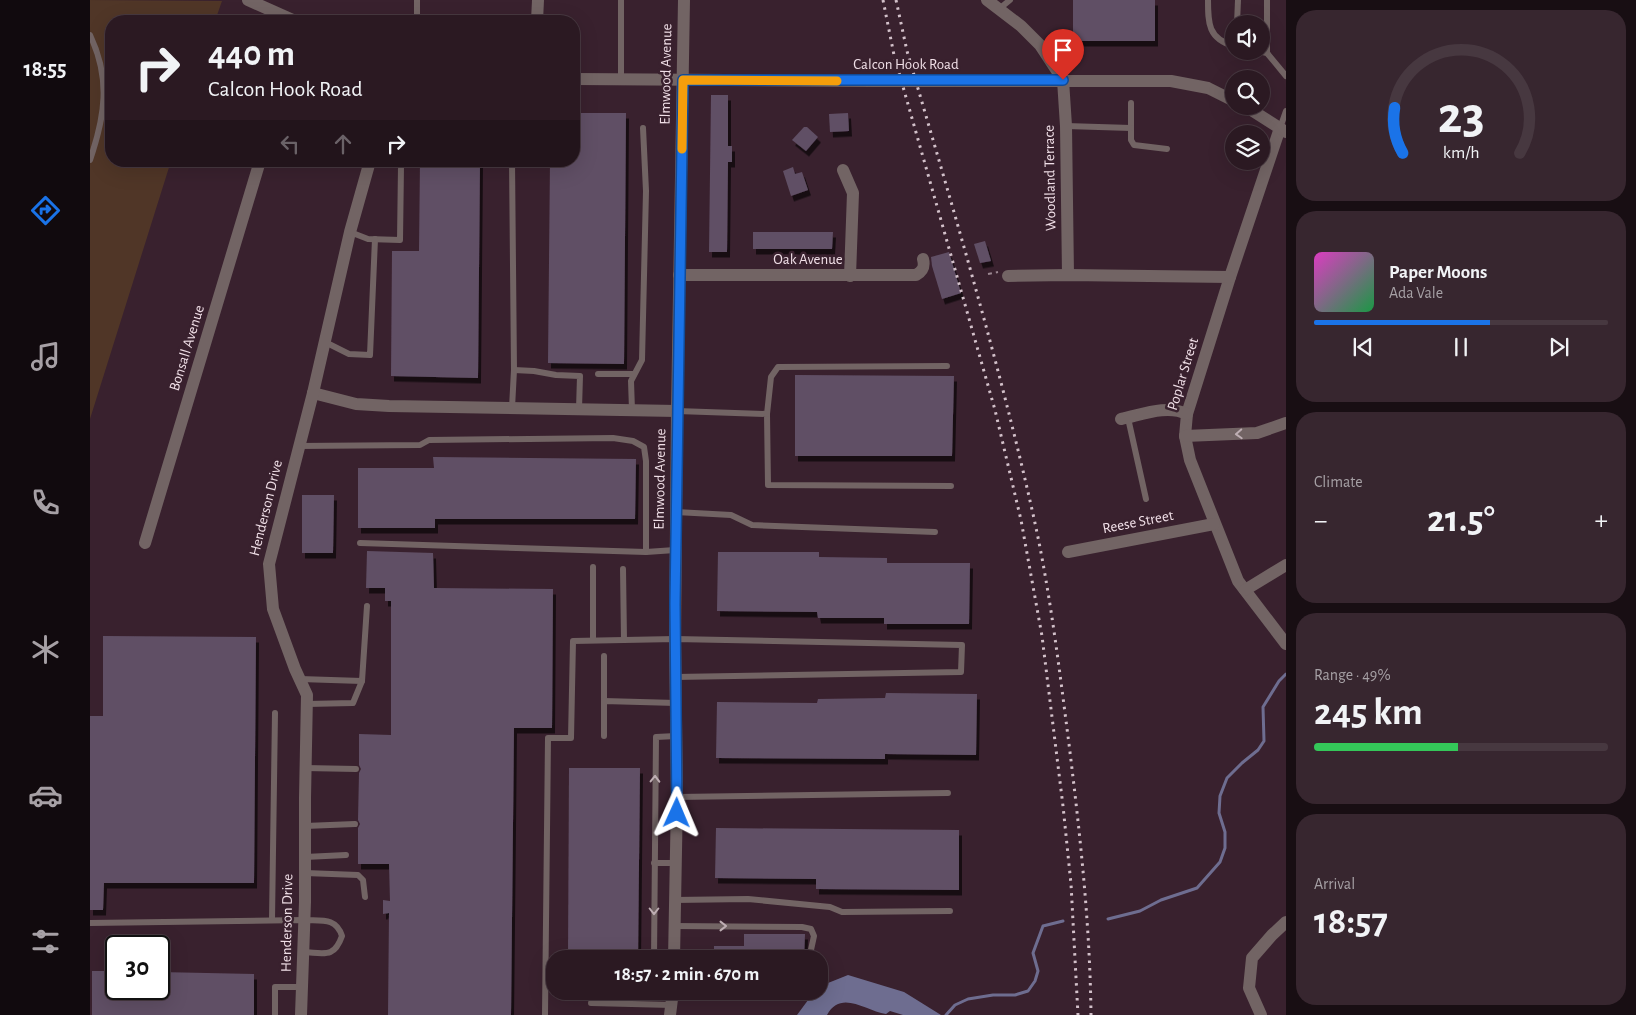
<!DOCTYPE html>
<meta charset="utf-8">
<style>
body{margin:0;font-family:"Alegreya Sans",sans-serif;background:#37262f;color:#f1f3f6;height:100vh;display:flex;flex-direction:column;font-size:19px;white-space:nowrap}
*{box-sizing:border-box;margin:0}
p{font-size:16px;color:#a6a0a5}
.icon{flex:none;width:28px;height:28px;fill:none;stroke:currentColor;stroke-width:2;stroke-linecap:round;stroke-linejoin:round}
.map{position:relative;flex:1;overflow:hidden}
.details{display:flex;flex-direction:column;gap:10px;padding:10px;background:#180e13;width:350px}
.details>*{flex:none}
.banner{position:absolute;left:15px;top:15px;width:475px;height:152px;border-radius:20px;box-shadow:0 5px 20px #0002,0 0 0 1px #473840;background:#2b1922;color:#f1f3f6;overflow:hidden}
.fabs{position:absolute;left:1135px;top:15px;display:grid;gap:10px}
.fabs a{display:grid;place-items:center;width:45px;height:45px;border-radius:50%;background:#2b1922;box-shadow:0 5px 20px #0002,0 0 0 1px #473840;font-size:25px}
.speed{position:absolute;left:15px;top:935px;display:flex;gap:10px;font-size:25px;font-weight:700;text-align:center}
.speed>*{display:grid;place-content:center;width:65px;height:65px;border-radius:50%;background:#2b1922;box-shadow:0 5px 20px #0002,0 0 0 1px #473840;line-height:1}
.speed .limit{border:2px solid #111;border-radius:8px;background:#fff;color:#111}
.pin{position:absolute;display:grid;place-items:center;width:42px;height:42px;color:#fff;margin:-51px -21px;border-radius:50% 50% 50% 0;rotate:-45deg;box-shadow:0 0 5px #0007}
.pin .icon{rotate:45deg}
.me{position:absolute;width:55px;margin:-28px;rotate:1deg;stroke-linejoin:round;filter:drop-shadow(0 0 4px #0008)}
.turn{display:flex;align-items:center;gap:18px;height:105px;padding:0 20px;font-size:22px}
.turn .icon{width:65px;height:65px;stroke-width:2.5}
.turn b{display:block;font-size:35px;line-height:42px}
.lanes{display:flex;align-items:center;height:48px;padding:0 20px;background:#0003;justify-content:center;gap:25px;direction:ltr}
.lanes .off{opacity:.35}
.big{font-size:38px;font-weight:700;line-height:1.1}
.details .tile{flex:1;display:flex;flex-direction:column;justify-content:center;gap:8px;min-width:0;padding:0 18px;border-radius:20px;background:#37262f}
.details .dial{align-items:center;gap:0}
.dial svg{height:130px;overflow:visible;fill:none;stroke:#473840;stroke-width:7;stroke-linecap:round;text-anchor:middle}
.dial text{fill:#f1f3f6;stroke:none}
.song{display:flex;align-items:center;gap:15px}
.cover{width:60px;height:60px;border-radius:8px;background:linear-gradient(135deg,hsl(310 70% 55%),hsl(140 70% 35%))}
.played{height:5px;border-radius:2px;background:linear-gradient(90deg,#1a73e8 60%,#473840 60%)}
.keys{display:flex;justify-content:space-around;direction:ltr}
.heat{display:flex;justify-content:space-between;align-items:center;font-size:28px;direction:ltr}
.charge{height:8px;border-radius:4px;background:linear-gradient(90deg,#34c759 49%,#473840 0)}
.trip{position:absolute;left:456px;top:950px;width:282px;height:50px;border-radius:20px;background:#2b1922;box-shadow:0 5px 20px #0002,0 0 0 1px #473840;font-weight:700;line-height:50px;text-align:center}
main{display:flex;flex:1;min-height:0}
.tabs{display:flex;flex-direction:column;width:90px;justify-content:space-around;align-items:center;background:#110a0e;color:#a6a0a5}
.tabs .icon{width:35px;height:35px}
.tabs .on{color:#1a73e8}
.tabs b{font-size:22px;color:#f1f3f6}
.map>svg:first-child{display:block}
</style>
<main>
<nav class="tabs">
<b>18:55</b>
<svg class="icon on" aria-label="directions" viewBox="0 0 24 24"><path d="M12 3l9 9-9 9-9-9zM9 14v-3h6M13 9l2 2-2 2"/></svg>
<svg class="icon" aria-label="music" viewBox="0 0 24 24"><path d="M9 18V5l10-2v13"/><circle cx="6" cy="18" r="3"/><circle cx="16" cy="16" r="3"/></svg>
<svg class="icon" aria-label="phone" viewBox="0 0 24 24"><path d="M5 4h4l2 5-3 2q2 4 5 5l2-3 5 2v4C11 20 4 13 5 4z"/></svg>
<svg class="icon" aria-label="climate" viewBox="0 0 24 24"><path d="M12 3v18M4 7l16 10M4 17L20 7"/></svg>
<svg class="icon" aria-label="car" viewBox="0 0 24 24"><path d="M5 17H2v-5l4-1 3-4h7l3 4 3 1v5h-3M9 17h6M6 11h13"/><circle cx="7" cy="17" r="2"/><circle cx="17" cy="17" r="2"/></svg>
<svg class="icon" aria-label="filters" viewBox="0 0 24 24"><path d="M4 7h16M4 17h16"/><circle cx="9" cy="7" r="2"/><circle cx="15" cy="17" r="2"/></svg>
</nav>
<div class="map">
<svg width="1196" height="1015" viewBox="0 0 1196 1015">
<defs>
<filter id="shadow"><feDropShadow dx="3" dy="5.5" stdDeviation="0" flood-color="#0009"/></filter>
</defs>
<rect width="100%" height="100%" fill="#39212e"/>
<polygon fill="#503627" points="0,0 132,1 125,21 21,21 21,161 81,161 0,419"/>
<path fill="#6e6d90" d="M758,975L814,992L851,1015H813L800,1011L796,1014C776,1011 751,989 737,1015H707L724,992L730,991V988L733,985Z"/>
<g fill="none" stroke-linecap="round" stroke-linejoin="round">
<g stroke="#6e6d90" stroke-width="3">
<polyline points="1018,919 1050,911 1071,900 1107,888 1130,862 1135,848 1135,832 1129,813 1130,796 1137,778 1152,763 1168,750 1174,741 1173,707 1189,681 1196,674"/>
<polyline points="856,1015 865,1005 878,999 903,995 925,995 938,991 945,981 948,971 943,953 953,926 973,921"/>
</g>
</g>
<g fill="#604f65" filter="url(#shadow)">
<rect x="983" y="0" width="82" height="41"/>
<polygon points="621,95 638,95 638,146 642,146 642,162 638,162 637,252 619,252"/>
<polygon points="484,113 536,113 534,364 458,363 460,161 484,161"/>
<polygon points="758,113 759,131 740,132 739,114"/>
<polygon points="714,127 717,127 728,137 716,151 702,140"/>
<polygon points="330,161 390,161 388,378 301,376 302,251 329,251"/>
<polygon points="703,167 705,174 712,172 718,190 701,196 693,171"/>
<polygon points="663,232 743,232 742,249 663,249"/>
<polygon points="895,241 901,261 890,263 884,244"/>
<polygon points="859,252 871,293 852,299 842,266 841,257"/>
<polygon points="705,375 864,376 862,456 705,456"/>
<polygon points="343,457 546,459 545,519 345,519 345,528 268,528 268,468 344,468"/>
<polygon points="212,495 244,495 243,553 212,553"/>
<polygon points="277,551 343,553 344,588 463,589 462,728 424,728 421,1015 298,1015 299,913 293,914 293,900 300,901 299,864 268,864 268,828 270,824 268,820 269,773 271,769 269,765 269,734 301,735 301,601 295,601 295,588 276,588"/>
<polygon points="628,552 729,552 729,557 797,558 797,563 880,563 879,624 794,624 794,618 728,618 727,612 627,611"/>
<polygon points="13,636 166,637 164,883 14,883 13,910 0,910 0,716 13,716"/>
<polygon points="796,693 887,694 886,755 795,754 795,759 626,758 627,702 727,703 728,699 795,698"/>
<polygon points="479,768 550,768 548,957 478,957"/>
<polygon points="626,828 869,830 869,890 726,889 726,879 625,878"/>
<polygon points="654,934 715,934 714,959 624,959 624,946 654,946"/>
<polygon points="2,971 26,971 26,989 69,989 69,972 164,974 164,1015 2,1015"/>
</g>
<g fill="none" stroke-linecap="round" stroke-linejoin="round">
<polyline stroke="#9b8791" stroke-width="2" stroke-dasharray="4 4" stroke-linecap="butt" points="898,274 908,272"/>
<g stroke="#726464" stroke-width="6">
<path d="M1118,0C1118,23 1118,39 1144,46"/>
<polyline points="909,9 920,0"/>
<polyline points="327,21 327,0"/>
<polyline points="1147,24 1148,0"/>
<path d="M0,35C21,79 15,116 0,160"/>
<polyline points="1168,51 1177,53 1196,76"/>
<polyline points="1177,53 1177,0"/>
<polyline points="531,79 531,0"/>
<polyline points="1041,103 1041,140 1044,145 1077,149"/>
<polyline points="976,126 1041,128"/>
<polyline points="1190,128 1196,111"/>
<polyline points="260,232 278,239 310,240 311,166 298,161"/>
<polyline points="235,342 259,354 280,355 285,239"/>
<polyline points="424,370 444,371 466,375 490,376 489,409"/>
<polyline points="508,374 544,374"/>
<polyline points="422,408 424,370 422,161"/>
<polyline points="542,410 541,381 552,360 556,191 553,128"/>
<polyline points="587,411 677,414 678,485 861,486"/>
<polyline points="677,414 681,377 688,367 857,366"/>
<polyline points="1038,418 1056,499"/>
<polyline points="208,446 330,445 339,440 523,438 543,441 554,447 556,461 556,552 585,550"/>
<polyline points="586,512 641,515 662,525 845,532"/>
<polyline points="270,543 556,552"/>
<polyline points="503,567 503,640"/>
<polyline points="533,569 534,640"/>
<polyline points="514,656 514,701"/>
<polyline points="210,679 272,681 277,606"/>
<polyline points="217,704 263,703 272,681"/>
<polyline points="514,736 514,701 586,703"/>
<polyline points="215,768 266,769"/>
<polyline points="587,797 858,793"/>
<polyline points="215,826 265,824"/>
<polyline points="215,857 256,855"/>
<polyline points="564,863 585,863"/>
<polyline points="215,873 268,875 273,880 275,897"/>
<polyline points="584,900 658,899 740,907 752,912 860,911"/>
<polyline points="182,920 185,713"/>
<path d="M0,923L214,920C231,921 246,917 252,936C244,959 234,953 213,952"/>
<polyline points="584,926 712,927 721,929 724,936 719,959"/>
<polyline points="564,959 566,737 586,736"/>
<polyline points="501,1003 582,1005"/>
<polyline points="185,1015 185,987 212,987"/>
<polyline points="455,1015 458,738 481,738 483,641 585,639 872,645 871,672 585,677"/>
</g>
<g stroke="#726464" stroke-width="12">
<polyline points="897,0 931,26 950,45 973,80 976,126 978,275"/>
<polyline points="447,21 448,0"/>
<polyline points="1190,128 1140,277 1097,414 1095,436 1100,460 1148,581 1196,644"/>
<polyline points="753,170 763,193 760,276"/>
<path d="M589,275H826C833,271 835,267 833,259"/>
<polyline points="918,276 978,275 1140,277"/>
<polyline points="223,393 266,404 299,406 587,411"/>
<path d="M1031,419C1051,415 1077,404 1097,414"/>
<polyline points="1095,436 1167,433 1196,423"/>
<polyline points="55,543 170,161"/>
<polyline points="978,552 1124,524"/>
<polyline points="1155,590 1196,565"/>
<polyline points="584,959 587,797 585,639 587,411 594,0"/>
<polyline points="211,1015 215,902 215,798 217,695 205,669 183,609 179,564 223,393 260,232 280,161"/>
<polyline points="580,1015 583,991"/>
<polyline points="1171,1015 1159,988 1162,958 1182,935 1196,922"/>
</g>
<g stroke="#726464" stroke-width="12">
<polyline points="158,0 205,21"/>
<polyline points="484,79 781,81"/>
<polyline points="863,81 1081,81 1118,88 1144,101"/>
<polyline points="1155,106 1196,132"/>
</g>
<g stroke="#d3c1ca" stroke-width="3" stroke-dasharray="2.5 5" stroke-linecap="butt">
<polyline points="793,0 804,55 905,410 931,520 952,636 973,806 981,884 988,1015"/>
<path d="M806,0L817,51C862,205 908,358 943,514C960,590 969,667 979,744C990,834 1000,924 1001,1015"/>
</g>
<polyline stroke="#726464" stroke-width="12" points="781,81 863,81"/>
</g>
<defs><path id="oneway-chevron" d="M-2-3.5L2.5 0L-2 3.5" fill="none" stroke-width="1.6" stroke-linecap="round" stroke-linejoin="round" transform="scale(1.25)"/></defs>
<g stroke="#beaeb3">
<use href="#oneway-chevron" transform="translate(1149 434) rotate(177)"/>
<use href="#oneway-chevron" transform="translate(565 779) rotate(-89)"/>
<use href="#oneway-chevron" transform="translate(564 911) rotate(90)"/>
<use href="#oneway-chevron" transform="translate(633 926)"/>
</g>
<g fill="none" stroke-linecap="round" stroke-linejoin="round">
<g stroke="#114b97" stroke-width="12">
<polyline id="route" points="587,813 585,604 593,80 973,80"/>
</g>
<use href="#route" stroke="#1a73e8" stroke-width="9"/>
<polyline stroke="#f59e0b" stroke-width="9" points="592,149 593,80 747,81"/>
</g>
<g text-anchor="middle" dominant-baseline="central" stroke-width="5" stroke-linejoin="round" paint-order="stroke">
<g font-size="15" fill="#f0dfe7" stroke="#39212e">
<text x="816" y="64">Calcon Hook Road</text>
<text transform="translate(576 74) rotate(-89)">Elmwood Avenue</text>
<text transform="translate(960 178) rotate(-91)">Woodland Terrace</text>
<text x="718" y="259">Oak Avenue</text>
<text transform="translate(97 348) rotate(-73)">Bonsall Avenue</text>
<text transform="translate(1093 374) rotate(-73)">Poplar Street</text>
<text transform="translate(570 479) rotate(-89)">Elmwood Avenue</text>
<text transform="translate(176 508) rotate(-76)">Henderson Drive</text>
<text transform="translate(1048 522) rotate(-11)">Reese Street</text>
<text transform="translate(197 923) rotate(-89)">Henderson Drive</text>
</g>
</g>
</svg>
<div class="fabs">
<a><svg class="icon" aria-label="sound" viewBox="0 0 24 24"><path d="M4 9h4l5-4v14l-5-4H4zM17 9q2 3 0 6"/></svg></a>
<a><svg class="icon" aria-label="search" viewBox="0 0 24 24"><circle cx="10" cy="10" r="6"/><path d="M15 15l6 6"/></svg></a>
<a><svg class="icon" aria-label="layers" viewBox="0 0 24 24"><path d="M12 4l9 5-9 5-9-5zM3 14l9 5 9-5"/></svg></a>
</div>
<div class="speed"><div class="limit">30</div></div>
<div class="pin" style="left:973px;top:80px;background:#d93025"><svg class="icon" aria-label="arrive" viewBox="0 0 24 24"><path d="M6 21V4h12l-3 4 3 4H6"/></svg></div>
<svg class="me" style="left:587px;top:813px" viewBox="-20 -20 40 40"><path d="M0-17L14 15 0 8-14 15z" fill="#1a73e8" stroke="#fff" stroke-width="4"/></svg>
<div class="trip">18:57 · 2 min · 670 m</div>
<div class="banner">
<div class="turn"><svg class="icon" aria-label="right" viewBox="0 0 24 24"><path d="M7 20v-9h11M14 6l5 5-5 5"/></svg><div><b>440 m</b>Calcon Hook Road</div></div>
<div class="lanes"><svg class="icon off" aria-label="left" viewBox="0 0 24 24"><path d="M17 20v-9H6M10 6l-5 5 5 5"/></svg><svg class="icon off" aria-label="ahead" viewBox="0 0 24 24"><path d="M12 20V5M6 11l6-6 6 6"/></svg><svg class="icon" aria-label="right" viewBox="0 0 24 24"><path d="M7 20v-9h11M14 6l5 5-5 5"/></svg></div>
</div>
</div>
<section class="details">
<div class="tile dial"><svg viewBox="0 0 100 80">
<path d="M14 69A42 42 0 1 1 86 69"/>
<path d="M14 69A42 42 0 0 1 9 41" stroke="#1a73e8"/>
<text x="50" y="56" font-size="32" font-weight="700">23</text>
<text x="50" y="72" font-size="11">km/h</text>
</svg></div>
<div class="tile">
<div class="song"><i class="cover"></i><div><b>Paper Moons</b><p>Ada Vale</p></div></div>
<div class="played"></div>
<div class="keys"><svg class="icon" aria-label="previous" viewBox="0 0 24 24"><path d="M18 5L8 12l10 7zM5 5v14"/></svg><svg class="icon" aria-label="pause" viewBox="0 0 24 24"><path d="M8 5v14M16 5v14"/></svg><svg class="icon" aria-label="next" viewBox="0 0 24 24"><path d="M6 5l10 7-10 7zM19 5v14"/></svg></div>
</div>
<div class="tile"><p>Climate</p>
<div class="heat"><a>−</a><b class="big">21.5°</b><a>+</a></div>
</div>
<div class="tile"><p>Range · 49%</p><b class="big">245 km</b><div class="charge"></div></div>
<div class="tile"><p>Arrival</p><b class="big">18:57</b></div>
</section>
</main>
